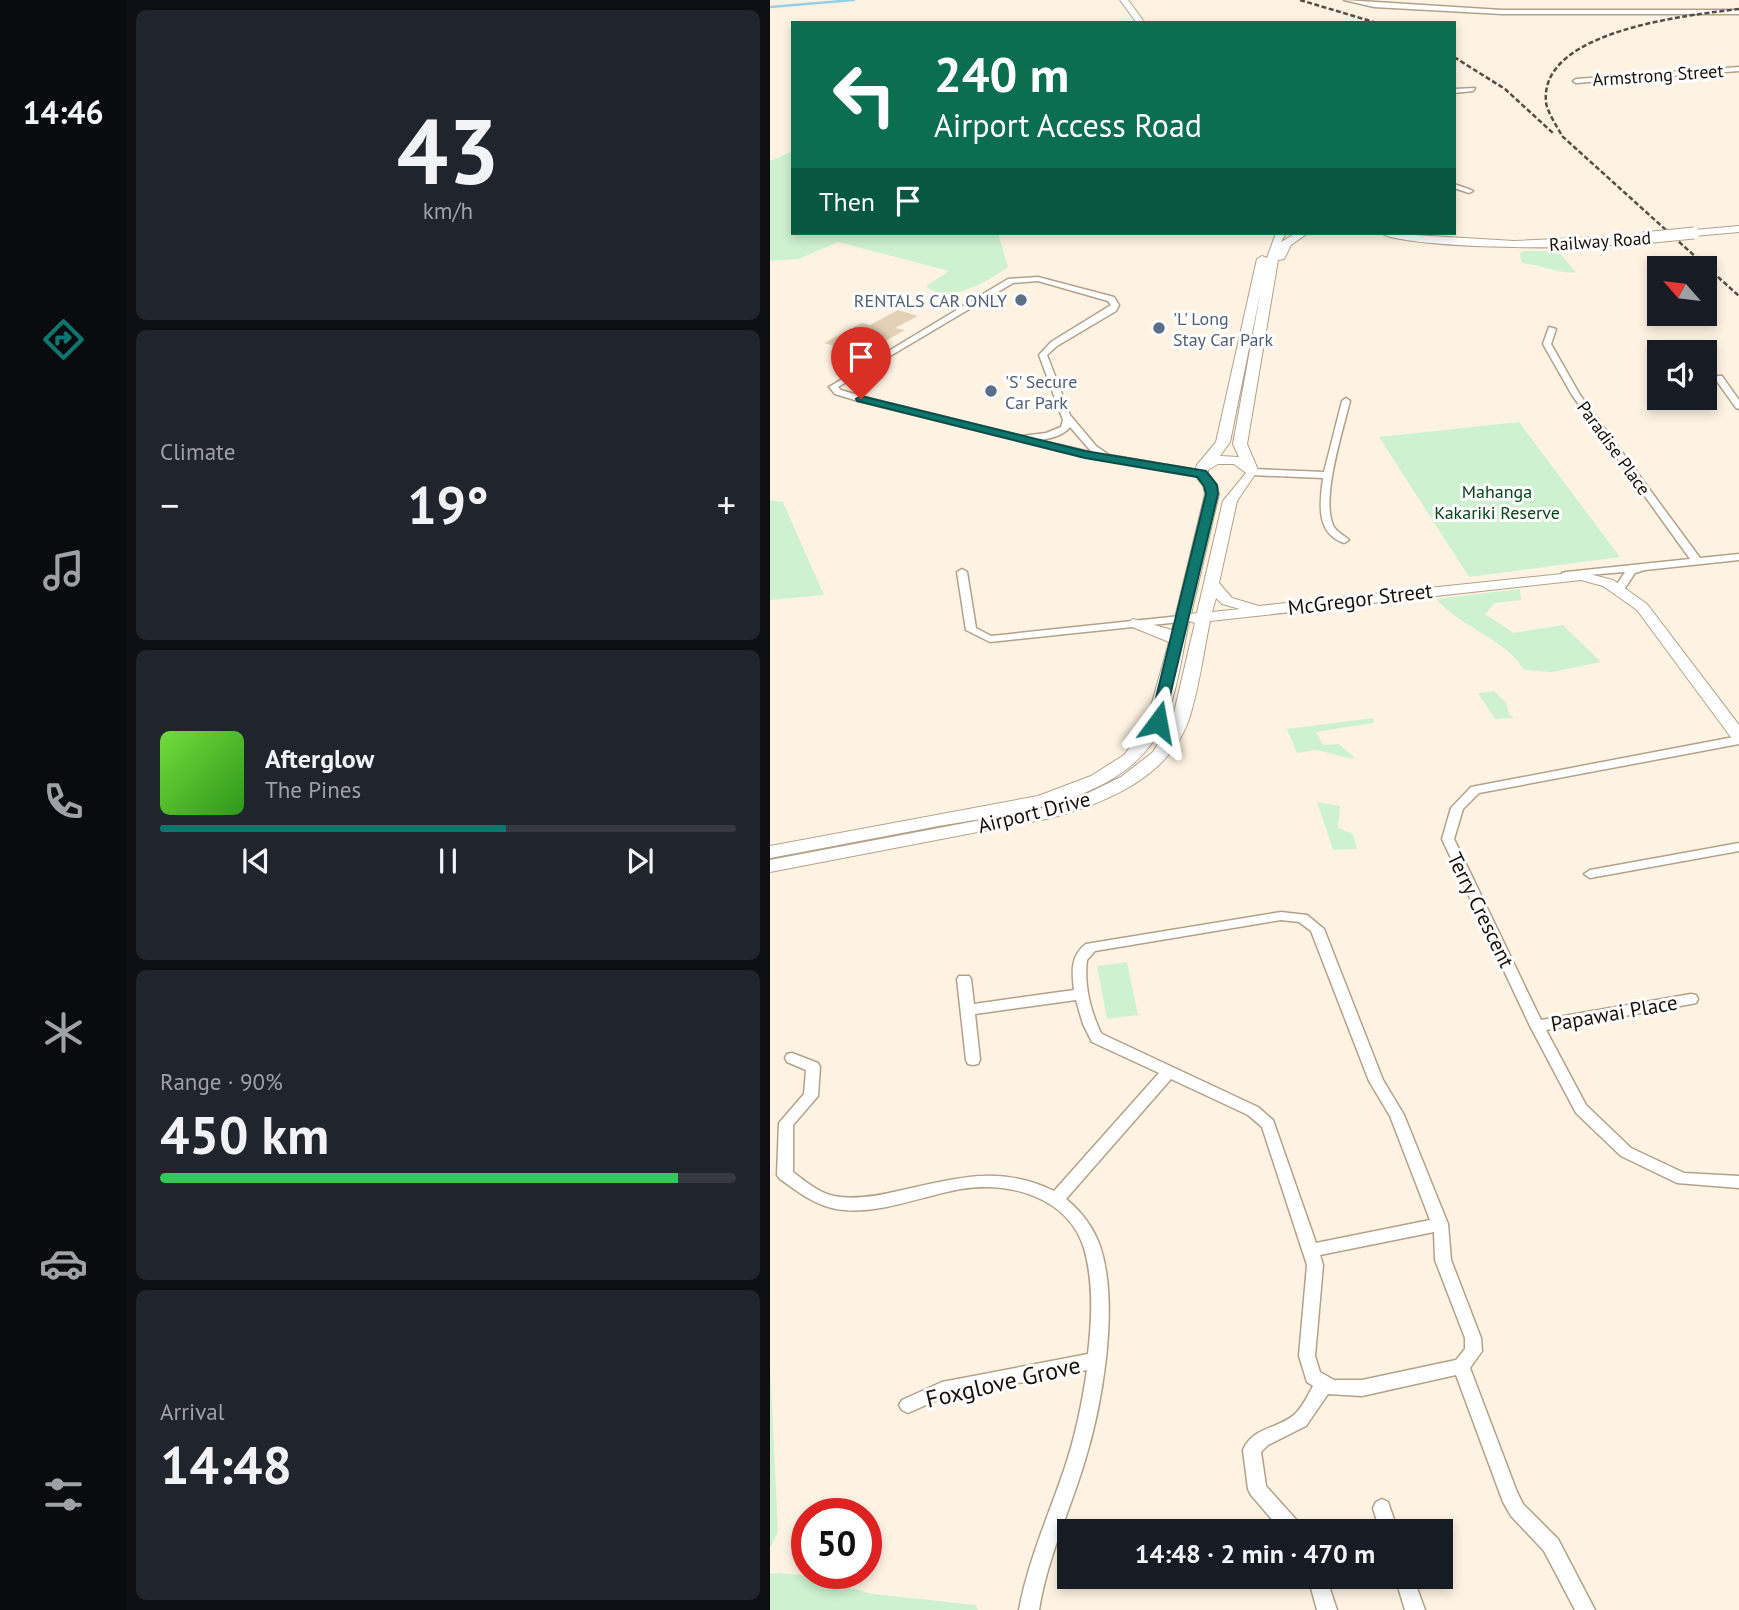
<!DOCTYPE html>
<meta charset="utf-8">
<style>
body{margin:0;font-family:"PT Sans",sans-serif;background:#20242c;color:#f1f3f6;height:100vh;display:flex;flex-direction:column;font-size:26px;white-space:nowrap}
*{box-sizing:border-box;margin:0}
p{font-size:23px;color:#9ea1a6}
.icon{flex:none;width:38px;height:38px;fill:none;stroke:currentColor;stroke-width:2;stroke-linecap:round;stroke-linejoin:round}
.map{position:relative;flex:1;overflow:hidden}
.sheet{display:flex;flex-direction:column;gap:10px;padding:10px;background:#0d0f14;width:644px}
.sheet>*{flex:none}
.top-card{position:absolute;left:21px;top:21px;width:665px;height:214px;border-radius:0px;box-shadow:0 4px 10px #0003;background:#0b6e4f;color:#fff;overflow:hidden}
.needle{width:46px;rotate:298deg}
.fabs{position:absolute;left:877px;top:256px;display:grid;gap:14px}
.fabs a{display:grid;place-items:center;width:70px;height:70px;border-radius:0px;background:#171b24;box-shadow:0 4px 10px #0003;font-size:35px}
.speed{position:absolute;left:21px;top:1498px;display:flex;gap:14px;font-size:35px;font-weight:700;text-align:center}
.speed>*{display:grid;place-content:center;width:91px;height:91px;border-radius:50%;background:#171b24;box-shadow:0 4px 10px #0003;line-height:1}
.speed .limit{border:10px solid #d22;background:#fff;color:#111}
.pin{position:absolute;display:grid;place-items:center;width:60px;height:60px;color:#fff;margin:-72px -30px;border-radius:50% 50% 50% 0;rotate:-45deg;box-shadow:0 0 7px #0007}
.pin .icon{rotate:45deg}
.me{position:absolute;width:77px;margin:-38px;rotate:13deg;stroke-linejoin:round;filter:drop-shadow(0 0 5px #0008)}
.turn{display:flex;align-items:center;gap:24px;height:147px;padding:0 28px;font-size:32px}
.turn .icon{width:91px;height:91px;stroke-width:2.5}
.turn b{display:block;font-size:49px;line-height:60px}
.then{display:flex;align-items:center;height:66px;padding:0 28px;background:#0003;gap:14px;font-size:26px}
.big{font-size:52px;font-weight:800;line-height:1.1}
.sheet .widget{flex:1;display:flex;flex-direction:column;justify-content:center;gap:10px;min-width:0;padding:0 24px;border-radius:10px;background:#20242c}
.sheet .dial{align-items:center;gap:0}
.dial b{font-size:91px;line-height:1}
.song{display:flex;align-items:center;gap:21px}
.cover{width:84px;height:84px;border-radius:10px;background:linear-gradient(135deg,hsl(100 70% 55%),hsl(110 70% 35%))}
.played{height:7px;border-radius:4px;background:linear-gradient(90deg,#0f766e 60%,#363941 60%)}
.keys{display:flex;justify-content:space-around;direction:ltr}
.heat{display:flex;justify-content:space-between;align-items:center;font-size:38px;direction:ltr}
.charge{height:10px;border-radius:5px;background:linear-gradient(90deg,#34c759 90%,#363941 0)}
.trip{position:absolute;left:287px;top:1519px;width:396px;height:70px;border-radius:0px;background:#171b24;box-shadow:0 4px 10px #0003;font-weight:800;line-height:70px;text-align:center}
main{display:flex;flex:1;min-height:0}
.tabs{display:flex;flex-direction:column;width:126px;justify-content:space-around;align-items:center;background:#090b0e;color:#9ea1a6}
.tabs .icon{width:49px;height:49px}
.tabs .selected{color:#0f766e}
.tabs b{font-size:32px;color:#f1f3f6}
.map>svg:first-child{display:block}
</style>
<main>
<nav class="tabs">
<b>14:46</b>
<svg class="icon selected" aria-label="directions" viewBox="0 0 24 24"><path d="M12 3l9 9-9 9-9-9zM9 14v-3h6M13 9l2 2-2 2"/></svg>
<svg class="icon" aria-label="music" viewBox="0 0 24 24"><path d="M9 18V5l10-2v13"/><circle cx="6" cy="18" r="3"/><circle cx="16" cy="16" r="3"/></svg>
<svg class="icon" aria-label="phone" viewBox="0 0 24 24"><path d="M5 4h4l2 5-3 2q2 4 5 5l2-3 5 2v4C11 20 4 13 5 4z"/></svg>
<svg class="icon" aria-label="climate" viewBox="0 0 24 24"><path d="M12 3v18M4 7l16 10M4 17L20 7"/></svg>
<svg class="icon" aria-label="car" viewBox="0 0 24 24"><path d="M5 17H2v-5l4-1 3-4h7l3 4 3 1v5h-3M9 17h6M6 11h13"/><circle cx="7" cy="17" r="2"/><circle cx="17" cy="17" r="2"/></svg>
<svg class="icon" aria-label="filters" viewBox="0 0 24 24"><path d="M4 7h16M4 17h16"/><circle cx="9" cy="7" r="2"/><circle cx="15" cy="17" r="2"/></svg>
</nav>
<section class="sheet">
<div class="widget dial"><b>43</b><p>km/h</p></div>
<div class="widget"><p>Climate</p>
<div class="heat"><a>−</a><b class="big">19°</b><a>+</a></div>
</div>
<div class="widget">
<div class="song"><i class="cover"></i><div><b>Afterglow</b><p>The Pines</p></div></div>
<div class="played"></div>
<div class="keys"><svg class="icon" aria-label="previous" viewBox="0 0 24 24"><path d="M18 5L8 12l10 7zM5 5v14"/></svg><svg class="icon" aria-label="pause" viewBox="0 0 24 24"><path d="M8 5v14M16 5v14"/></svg><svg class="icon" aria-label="next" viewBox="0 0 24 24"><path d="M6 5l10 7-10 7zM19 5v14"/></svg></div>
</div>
<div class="widget"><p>Range · 90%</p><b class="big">450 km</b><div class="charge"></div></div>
<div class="widget"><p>Arrival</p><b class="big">14:48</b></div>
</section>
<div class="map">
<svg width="969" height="1610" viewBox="0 0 969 1610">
<rect width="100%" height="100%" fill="#fef3e3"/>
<g fill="#cef1d0">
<path d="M23,151V233H228L238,267C219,281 177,306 156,286L179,271L68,242L29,259L0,261V161Z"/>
<path d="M753,251H788L806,272C793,275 767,264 752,263L750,254Z"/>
<polygon points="749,422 850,557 699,577 609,437"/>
<polygon points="0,500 13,502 54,595 0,600"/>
<path d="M750,589L751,600L725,603L715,614L744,633L793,625L831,662L782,672L754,670C736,639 690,627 666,599Z"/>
<polygon points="724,691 736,703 739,714 744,718 725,719 708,693"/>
<polygon points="603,718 604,723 546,732 553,745 569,744 584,757 582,759 546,750 527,753 517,729"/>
<polygon points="547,802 570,806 568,828 583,834 587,849 563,850"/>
<polygon points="357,962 368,1015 337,1019 327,966"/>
<polygon points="0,1362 8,1532 0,1548"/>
<polygon points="10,1573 33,1575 103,1594 206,1605 208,1610 0,1610 0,1574"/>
</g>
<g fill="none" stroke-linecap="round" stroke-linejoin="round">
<polyline stroke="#94d0e7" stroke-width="2.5" points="0,7 84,0"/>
</g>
<polygon fill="#e3d1b7" points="128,310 148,316 125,328 135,330 92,354 54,343 92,323 100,325"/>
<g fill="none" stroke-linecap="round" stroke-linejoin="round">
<g stroke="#b2a188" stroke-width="3">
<g id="street">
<polygon points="574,0 732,10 969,10 969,14 732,14 604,7"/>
<polygon points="969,67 969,71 806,83 803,81 806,79"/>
<polygon points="705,88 703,91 684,93 684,89"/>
<polygon points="684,184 701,190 703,191 699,193 684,188"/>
<path d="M268,277L344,297L349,305L346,311L287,346L277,355L300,415L326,446L339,455L431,471L434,472V476L315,457L88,401L65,394L59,387L238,279ZM268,281L338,301L341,305L281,342L269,355L293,420L291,427L276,433L252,436L94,397L71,390L68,387L243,283ZM300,427L320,450L324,453L268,440C279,439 293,436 300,427Z"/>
<polygon points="779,327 786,329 781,344 810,395 930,558 969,554 969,560 875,570 865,573 853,591 849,592 844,589 855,572 792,577 792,573 796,572 920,559 802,395 773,344"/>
<polygon points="946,376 952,376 969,400 969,409 966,408 946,380"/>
<path d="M576,398L580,401C573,430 551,498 563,525C566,532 574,535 579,540L574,543C545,533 550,502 553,478L481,475L476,472L481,469L554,472L572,401Z"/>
<polygon points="192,569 197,572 206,628 221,636 410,616 415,619 410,622 220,642 196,630 187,572"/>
<polygon points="969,736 969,744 709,793 693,809 684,839 771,1020 921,994 926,995 928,999 926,1003 921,1004 776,1030 816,1105 861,1148 914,1173 969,1176 969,1188 907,1183 851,1156 806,1113 760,1026 672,839 681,808 701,787"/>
<polygon points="969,843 969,851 820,878 814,874 820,870"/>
<path d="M511,912L537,915L554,929L613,1080L634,1115L678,1224L681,1260L711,1338L712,1351L700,1368L747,1492L753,1504L788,1539L825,1610H805L774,1551L741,1516L733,1502L686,1375L592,1396L558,1394L536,1426L498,1445L491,1452L496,1486L531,1525L533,1531H512L481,1495L478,1489L473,1450C483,1427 507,1429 524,1415C532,1408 538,1395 543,1386L537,1382L529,1356L537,1265L492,1127L478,1115L401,1079L296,1199C312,1212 323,1227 330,1246C350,1305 332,1409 313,1467C298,1515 277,1560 269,1610H249C258,1561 278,1517 294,1470C305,1438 312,1404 317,1370L174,1397L138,1413L132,1410L129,1405L132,1400L172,1382L318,1354C322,1320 324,1282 314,1248C298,1197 240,1181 191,1189C151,1196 107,1216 66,1209C44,1205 27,1191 10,1179L7,1175L9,1123L34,1094L36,1070L17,1062L15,1058L17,1054L22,1053L48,1063L50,1067L48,1096L23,1125V1172C35,1181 49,1193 64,1196C85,1200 108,1196 128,1191C185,1179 229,1164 284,1191L389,1073L322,1042L313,1024L306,1000L205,1014L210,1060L208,1064L203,1065L198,1064L196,1060L187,979L189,976H199L201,979L204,1004L304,990C302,972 300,956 316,944ZM511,920L529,922L541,931L599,1081L620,1116L660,1220L546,1243L503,1120L488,1107L332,1034L330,1031C320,1009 314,984 317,960L325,951ZM664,1232L665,1260L695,1338V1349L686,1360L592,1380H564L550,1372L545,1356L553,1265L550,1255Z"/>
<polygon points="612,1499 618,1502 628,1531 610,1531 603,1508 606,1502"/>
<polygon points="538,1577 556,1577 567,1610 547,1610"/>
<polygon points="625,1577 643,1577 655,1610 635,1610"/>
</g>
</g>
<g stroke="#b2a188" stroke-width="2">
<g id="secondary">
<polygon points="350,0 358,0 375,23 367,23"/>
<polygon points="969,226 969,232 924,236 919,233 924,230"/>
<path d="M506,233H516L511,242L526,233H538L521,245L514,259L508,260L477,444L488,470L467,501L449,583L462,598L489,606L811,572L843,580L877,604L969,725V741L963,740L867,610L833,586L811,580L440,621C433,654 429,690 418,722C397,778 335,803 281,818L0,872V860L279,807L314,795L351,777L383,752L402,721L425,623L419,621C410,662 406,713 379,747C333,807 227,815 158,828C105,838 53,848 0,858V846L268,796L321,776L354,755L375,728L399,642L355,624L363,619L402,630L435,494L433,486L424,474L427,465L446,442L487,259L492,256L497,258ZM491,289L463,444L469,457L450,456L460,442ZM448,464H464L476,473L453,501L427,613L421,614L449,494L447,485L438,474V470ZM446,598L452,604L470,609L442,612Z"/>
<path d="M611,233L744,241L873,235L878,238C857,253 630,249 611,233Z"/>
</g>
</g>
<use href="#street" fill="#fff" fill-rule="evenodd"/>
<use href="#secondary" fill="#fff" fill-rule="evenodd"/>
<g stroke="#554d43" stroke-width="2.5" stroke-dasharray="5 2.5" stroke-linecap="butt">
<polyline points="530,0 607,23"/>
<path d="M969,9C920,15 769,30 776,102C777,112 787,126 792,136L969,296"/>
<polyline points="684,57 735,89 784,134"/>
</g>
<g stroke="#b2a188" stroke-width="13" stroke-linecap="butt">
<polyline id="secondary-bridge" points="873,238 924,233"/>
</g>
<use href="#secondary-bridge" stroke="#fff" stroke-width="11"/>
</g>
<polygon fill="#0f766e" stroke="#0a4d48" stroke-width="2" points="91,396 315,451 436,471 447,485 448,494 393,725 382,725 380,722 436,494 434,486 427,477 315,458 87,401 86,399"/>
<g fill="#5c6f8a" stroke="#fff" stroke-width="2.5">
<circle cx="251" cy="300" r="7"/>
<circle cx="389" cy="328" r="7"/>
<circle cx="221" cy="391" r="7"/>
</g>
<g text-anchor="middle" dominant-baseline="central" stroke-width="6" stroke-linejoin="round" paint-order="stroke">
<g font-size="18" fill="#171108" stroke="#fff">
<text transform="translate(888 75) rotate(-4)">Armstrong Street</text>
<text transform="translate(830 241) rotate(-4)">Railway Road</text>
<text transform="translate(844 448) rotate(54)">Paradise Place</text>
</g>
<g font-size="18" fill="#4e5e75" stroke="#fff" text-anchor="start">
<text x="237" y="300" text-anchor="end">RENTALS CAR ONLY</text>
<text x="403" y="318">'L' Long<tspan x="403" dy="21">Stay Car Park</tspan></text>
<text x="235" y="381">'S' Secure<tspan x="235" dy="21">Car Park</tspan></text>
</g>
<g font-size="18" fill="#044515" stroke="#fff">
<text x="727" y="491">Mahanga<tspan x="727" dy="21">Kakariki Reserve</tspan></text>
</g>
<g font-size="21" fill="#171108" stroke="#fff">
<text transform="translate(590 599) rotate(-7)">McGregor Street</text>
<text transform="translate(264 812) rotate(-14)">Airport Drive</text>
<text transform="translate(711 910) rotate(64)">Terry Crescent</text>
<text transform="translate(844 1013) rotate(-10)">Papawai Place</text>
</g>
<g font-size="24" fill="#171108" stroke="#fff">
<text transform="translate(233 1382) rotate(-13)">Foxglove Grove</text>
</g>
</g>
</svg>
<div class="fabs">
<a><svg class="needle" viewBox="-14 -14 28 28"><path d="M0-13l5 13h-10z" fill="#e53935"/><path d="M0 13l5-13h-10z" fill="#9ea1a6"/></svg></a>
<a><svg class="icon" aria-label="sound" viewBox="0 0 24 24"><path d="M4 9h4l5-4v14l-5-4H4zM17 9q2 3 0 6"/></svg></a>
</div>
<div class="speed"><div class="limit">50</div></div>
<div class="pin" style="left:91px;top:399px;background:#d93025"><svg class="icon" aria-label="arrive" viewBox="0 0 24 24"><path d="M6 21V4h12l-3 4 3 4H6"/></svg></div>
<svg class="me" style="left:388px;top:722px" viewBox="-20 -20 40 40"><path d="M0-17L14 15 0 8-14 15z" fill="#0f766e" stroke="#fff" stroke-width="4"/></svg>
<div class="trip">14:48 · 2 min · 470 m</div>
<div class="top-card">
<div class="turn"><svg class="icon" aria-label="left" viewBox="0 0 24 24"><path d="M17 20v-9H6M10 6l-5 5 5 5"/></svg><div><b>240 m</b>Airport Access Road</div></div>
<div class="then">Then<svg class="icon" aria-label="arrive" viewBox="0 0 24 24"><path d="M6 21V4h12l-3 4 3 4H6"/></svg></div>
</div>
</div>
</main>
